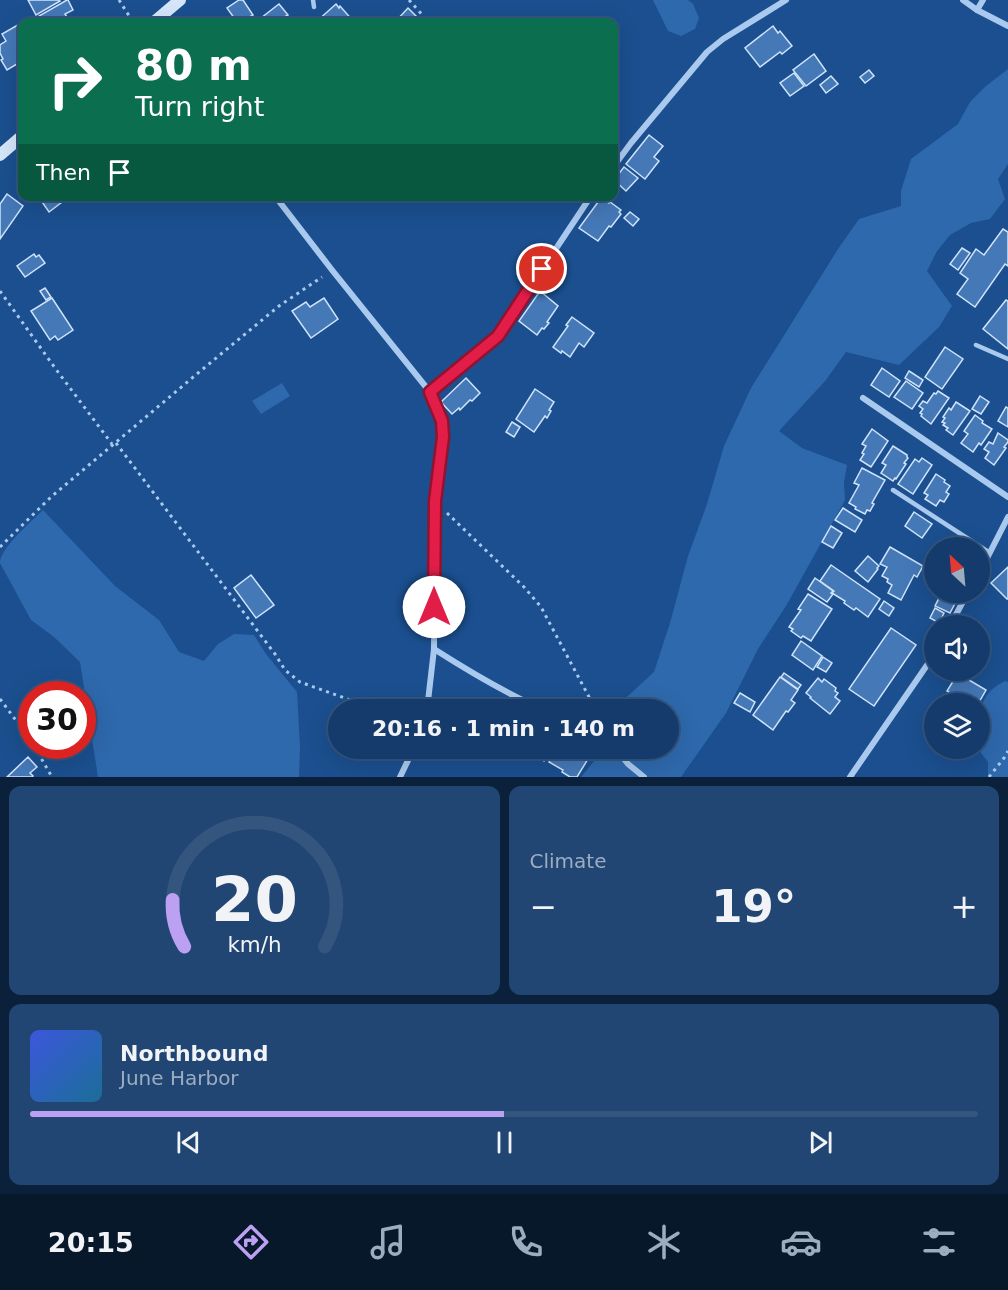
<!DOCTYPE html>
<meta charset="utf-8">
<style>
body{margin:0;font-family:"DejaVu Sans",sans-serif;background:#214673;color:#f1f3f6;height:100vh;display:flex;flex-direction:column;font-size:22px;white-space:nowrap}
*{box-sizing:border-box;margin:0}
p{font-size:20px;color:#9dadc1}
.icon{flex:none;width:33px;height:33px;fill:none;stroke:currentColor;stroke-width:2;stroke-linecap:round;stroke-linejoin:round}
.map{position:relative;height:777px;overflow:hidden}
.side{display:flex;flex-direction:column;gap:9px;padding:9px;background:#0b203b;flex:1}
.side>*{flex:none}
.guide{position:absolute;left:18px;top:18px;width:600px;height:183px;border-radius:12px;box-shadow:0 6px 24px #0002,0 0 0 2px #33557e;background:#0b6e4f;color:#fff;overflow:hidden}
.needle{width:39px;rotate:334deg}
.controls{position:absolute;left:924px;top:537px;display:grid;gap:12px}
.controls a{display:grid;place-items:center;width:66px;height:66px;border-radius:50%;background:#143b6b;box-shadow:0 6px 24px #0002,0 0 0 2px #33557e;font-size:30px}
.speed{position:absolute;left:18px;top:681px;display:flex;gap:12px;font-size:30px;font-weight:700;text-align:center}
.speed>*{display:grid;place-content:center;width:78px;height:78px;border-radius:50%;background:#143b6b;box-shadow:0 6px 24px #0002,0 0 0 2px #33557e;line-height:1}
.speed .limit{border:9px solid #d22;background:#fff;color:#111}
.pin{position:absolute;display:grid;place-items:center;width:51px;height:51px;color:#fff;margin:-26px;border:3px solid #fff;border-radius:50%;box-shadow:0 2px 6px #0007}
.me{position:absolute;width:66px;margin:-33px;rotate:0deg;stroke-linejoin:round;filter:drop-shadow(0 0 4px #0008)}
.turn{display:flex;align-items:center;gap:21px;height:126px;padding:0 18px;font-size:27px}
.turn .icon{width:78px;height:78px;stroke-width:2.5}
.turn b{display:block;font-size:42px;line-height:51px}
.then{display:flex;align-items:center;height:57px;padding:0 18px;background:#0003;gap:12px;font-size:22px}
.big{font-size:45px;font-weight:700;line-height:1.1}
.side .widget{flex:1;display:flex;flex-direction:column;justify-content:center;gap:9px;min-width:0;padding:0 21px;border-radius:12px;background:#214673}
.side .dial{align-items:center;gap:0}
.dial svg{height:156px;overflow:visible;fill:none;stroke:#33557e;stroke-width:7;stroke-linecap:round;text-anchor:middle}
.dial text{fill:#f1f3f6;stroke:none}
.song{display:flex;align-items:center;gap:18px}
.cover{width:72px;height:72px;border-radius:9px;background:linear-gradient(135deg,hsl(230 70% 55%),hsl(200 70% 35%))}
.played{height:6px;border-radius:3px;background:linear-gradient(90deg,#bca0f2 50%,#33557e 50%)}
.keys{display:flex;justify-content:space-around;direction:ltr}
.heat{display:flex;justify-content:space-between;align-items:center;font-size:33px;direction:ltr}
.side .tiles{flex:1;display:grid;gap:9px;grid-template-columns:1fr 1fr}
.widget:last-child{grid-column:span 2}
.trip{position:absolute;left:328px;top:699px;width:351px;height:60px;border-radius:30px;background:#143b6b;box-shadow:0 6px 24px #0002,0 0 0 2px #33557e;font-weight:700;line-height:60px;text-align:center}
.tabs{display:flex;height:96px;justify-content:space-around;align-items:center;background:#08182b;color:#9dadc1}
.tabs .icon{width:42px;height:42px}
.tabs .selected{color:#bca0f2}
.tabs b{font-size:27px;color:#f1f3f6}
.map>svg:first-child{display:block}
</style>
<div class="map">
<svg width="1008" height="777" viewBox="0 0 1008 777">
<rect width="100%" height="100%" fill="#1b4f8f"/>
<g fill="#2e69ad">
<polygon points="653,0 688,0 693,4 699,18 695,29 681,36 668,31"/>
<polygon points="1008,69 1008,164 998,179 1005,199 990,219 971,223 950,235 937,251 927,271 952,306 939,327 899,365 846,352 826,380 779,431 802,448 847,465 844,482 845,500 786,606 758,649 726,713 681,777 581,777 604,749 669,748 669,710 617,709 617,706 654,672 670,623 688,556 707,504 724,446 751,388 838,249 859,219 901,206 901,191 911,159 958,124 970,102 986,86"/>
<polygon points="282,383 290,396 261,414 252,401"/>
<path d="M43,510L115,586L159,620L179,652L204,661L218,644L234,634L254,635L266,654L297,692L300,747L299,777H98L80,662L54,637L31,620L0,563C0,548 32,521 43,510Z"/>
<path d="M1005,681L1008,682V777H988V762L978,749L980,748C980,720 974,696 1005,681Z"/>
</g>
<g fill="#4478b7" stroke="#cfe3fa" stroke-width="1.5">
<polygon points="28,0 59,0 60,1 36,15"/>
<polygon points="67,0 68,0 73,10 65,14 70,22 42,22 39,16"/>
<polygon points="239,0 243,0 253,15 241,22 237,22 227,8"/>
<polygon points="279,4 288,15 286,16 291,22 256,22"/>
<polygon points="336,4 339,8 340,6 354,22 316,22"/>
<polygon points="408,8 416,16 410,22 395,22"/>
<polygon points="22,22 22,61 7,70 1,60 3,59 0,53 0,45 6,41 2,34 23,22 24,22"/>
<polygon points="773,26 778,33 780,31 792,46 782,54 780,52 760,67 745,48"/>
<polygon points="814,54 826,71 806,86 793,70"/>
<polygon points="869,70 874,76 865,83 860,77"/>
<polygon points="794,73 804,86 790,96 780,83"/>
<polygon points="831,76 838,84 826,93 820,85"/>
<polygon points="649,135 663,146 654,157 659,161 645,179 626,164"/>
<polygon points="624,167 638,178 626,191 614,180"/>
<polygon points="7,194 23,206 0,239 0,204"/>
<polygon points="44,196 70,196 49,212 40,199"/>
<polygon points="601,198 609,203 610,202 621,210 619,212 621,214 611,227 609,226 598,241 579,228"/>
<polygon points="630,212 639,219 633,226 624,218"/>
<polygon points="1003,229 1008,232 1008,266 1005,264 975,307 957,294 968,279 960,273 976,249 984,255"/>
<polygon points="962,248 970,253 958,270 950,264"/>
<polygon points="34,254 36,257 39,255 45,263 25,277 17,266"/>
<polygon points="45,288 51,297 46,300 40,291"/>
<polygon points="540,291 558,306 547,322 549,323 544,329 542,328 537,335 519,321"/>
<polygon points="52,298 73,330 58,340 55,336 50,340 31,311"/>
<polygon points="324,298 338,319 311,338 292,311 306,302 310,307"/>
<polygon points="1006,300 1008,301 1008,349 983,329"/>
<polygon points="572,317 594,333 584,347 579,343 570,357 562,351 561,353 553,347 568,326 566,325"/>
<polygon points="945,347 963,359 942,389 925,377"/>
<polygon points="882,368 900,381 889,397 871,385"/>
<polygon points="909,371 923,380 919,387 905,378"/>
<polygon points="466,378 480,393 472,401 470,400 460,410 459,408 452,414 441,402"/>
<polygon points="906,381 923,393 912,409 894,397"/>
<polygon points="535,389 554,402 549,410 551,411 547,418 545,416 534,432 516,419"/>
<polygon points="938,391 949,398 931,424 921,416 922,414 920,413 923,409 919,406 923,401 927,403 934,393 936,394"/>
<polygon points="980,396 989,402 981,414 972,409"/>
<polygon points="956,402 970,411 953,435 946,430 948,428 943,425 945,423 942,422 945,418 943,417 949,408 951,410"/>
<polygon points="1006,407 1008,408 1008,427 998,421"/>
<polygon points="975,415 983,421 982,423 992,429 981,445 979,443 973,452 961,443 968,434 964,431"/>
<polygon points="512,422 520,427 514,437 506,432"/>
<polygon points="872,429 888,441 871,467 860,460 864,454 862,453 866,446 862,444"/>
<polygon points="998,433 1008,440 1008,442 1004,447 1006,448 994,465 985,458 989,452 984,449 989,442 993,444"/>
<polygon points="893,446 907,455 907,457 908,458 904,463 906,464 896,479 895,478 893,481 881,473 886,465 882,463"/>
<polygon points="922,458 932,465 913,494 898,484 915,459 919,462"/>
<polygon points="862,468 885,480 872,503 874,504 870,511 867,510 865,514 855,509 856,507 849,503 859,485 854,483"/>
<polygon points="936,474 945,480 944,482 950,486 946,492 949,494 944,502 940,500 936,506 925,499 928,495 924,493"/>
<polygon points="843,508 862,520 855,532 835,520"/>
<polygon points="914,512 932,524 922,538 905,526"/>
<polygon points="831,526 842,533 833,548 822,542"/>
<polygon points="890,547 923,566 917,577 914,575 901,600 888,593 892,585 887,582 888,579 882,576 887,567 880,564"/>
<polygon points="868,556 879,566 877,568 878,569 868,582 855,571"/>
<polygon points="831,565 880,599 868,617 856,608 854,610 844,603 845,601 832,593 834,591 820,581"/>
<polygon points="1008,567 1008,599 1007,599 991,583"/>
<polygon points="251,575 274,605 256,618 234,588"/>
<polygon points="815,578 833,591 831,593 833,594 827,602 808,589"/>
<polygon points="937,592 961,592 950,613 935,606 940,596 937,594"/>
<polygon points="808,594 832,609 811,641 803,636 801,638 791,631 793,629 789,627 801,610 798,609"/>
<polygon points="884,601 894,608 889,616 879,609"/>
<polygon points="935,608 944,613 939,623 930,618"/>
<polygon points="891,628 916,645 874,706 849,689"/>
<polygon points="801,641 822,656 813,670 792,655"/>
<polygon points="823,657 832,663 826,672 817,667"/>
<polygon points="784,673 801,685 798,689 781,677"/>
<polygon points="780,677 798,690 791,700 795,703 788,712 786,711 773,730 753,715"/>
<polygon points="964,677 986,690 978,704 968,704 947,691 955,678 961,681"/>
<polygon points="818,678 822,682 824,679 836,688 835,691 838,693 835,697 840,701 830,714 810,698 811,697 806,693"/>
<polygon points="740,693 755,702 750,712 734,703"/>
<polygon points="541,748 552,748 544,761 537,756"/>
<polygon points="557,748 583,748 591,754 577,777 570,777 562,772 563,770 549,762"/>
<polygon points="28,757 37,767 30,773 33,776 32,777 7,777"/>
</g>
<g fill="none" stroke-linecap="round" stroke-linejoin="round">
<g stroke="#a9c9ee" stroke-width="3" stroke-dasharray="3 4.5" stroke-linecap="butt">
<polyline points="119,0 133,22"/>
<polyline points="409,0 427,20 431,22"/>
<polyline points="0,291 55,368 112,444"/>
<polyline points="116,443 275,654 285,670 300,682 378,710"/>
<polyline points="447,513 524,587 541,607 596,710"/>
<polyline points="0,547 51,497 198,373 279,306 322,277"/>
<polyline points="0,699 32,742"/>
<polyline points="34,746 52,777"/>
<polyline points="989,777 1004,758 1008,751"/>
</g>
<g stroke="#a9c9ee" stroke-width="4.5">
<polyline points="313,0 314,7"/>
<polyline points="976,345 1008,359"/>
<polyline points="893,490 990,553"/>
</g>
<g stroke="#a9c9ee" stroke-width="6">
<polyline points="963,0 977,10 1008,26"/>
<polyline points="977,10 983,0"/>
<polyline points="614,166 631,143 707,52 723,39 786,0"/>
<polyline points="275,196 332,270 430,392 498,336 591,196"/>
<polyline points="863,398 1008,497"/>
<polyline points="980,572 1008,517"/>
<polyline points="950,626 968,592"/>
<path d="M434,649C470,672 505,693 544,710"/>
<polyline points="427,710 434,649 435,501 443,437 442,421 430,392"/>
<polyline points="616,748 628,764 644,777"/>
<polyline points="400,777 414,748"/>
<polyline points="850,777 934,655"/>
</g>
<g stroke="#d6e6fa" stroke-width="12">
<polyline points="154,22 180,0"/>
<polyline points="0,155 22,136"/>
</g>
</g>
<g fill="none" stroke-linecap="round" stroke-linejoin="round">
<g stroke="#92132f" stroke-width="15">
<polyline id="route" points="434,607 435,501 443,437 442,421 430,392 498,336 542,269"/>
</g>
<use href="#route" stroke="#e11d48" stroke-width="10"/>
</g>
</svg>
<div class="controls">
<a><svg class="needle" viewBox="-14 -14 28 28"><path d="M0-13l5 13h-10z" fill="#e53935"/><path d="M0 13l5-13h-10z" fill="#9dadc1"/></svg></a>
<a><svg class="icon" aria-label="sound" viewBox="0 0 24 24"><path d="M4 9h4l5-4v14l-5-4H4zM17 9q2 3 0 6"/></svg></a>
<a><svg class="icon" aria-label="layers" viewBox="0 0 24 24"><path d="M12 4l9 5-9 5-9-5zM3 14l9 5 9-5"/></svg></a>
</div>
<div class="speed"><div class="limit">30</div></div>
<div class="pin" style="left:542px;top:269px;background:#d93025"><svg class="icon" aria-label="arrive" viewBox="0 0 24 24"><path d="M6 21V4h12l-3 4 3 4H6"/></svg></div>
<svg class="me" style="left:434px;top:607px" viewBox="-20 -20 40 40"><circle r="19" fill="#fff"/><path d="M0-13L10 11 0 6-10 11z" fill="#e11d48"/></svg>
<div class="trip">20:16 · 1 min · 140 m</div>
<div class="guide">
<div class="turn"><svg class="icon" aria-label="right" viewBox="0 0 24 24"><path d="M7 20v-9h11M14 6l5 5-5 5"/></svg><div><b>80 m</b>Turn right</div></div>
<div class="then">Then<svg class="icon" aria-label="arrive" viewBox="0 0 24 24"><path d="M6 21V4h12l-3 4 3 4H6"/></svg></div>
</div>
</div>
<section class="side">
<div class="tiles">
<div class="widget dial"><svg viewBox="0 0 100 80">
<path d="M14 69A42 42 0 1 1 86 69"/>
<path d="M14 69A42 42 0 0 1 8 45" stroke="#bca0f2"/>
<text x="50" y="56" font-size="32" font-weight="700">20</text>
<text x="50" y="72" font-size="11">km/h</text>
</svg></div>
<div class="widget"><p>Climate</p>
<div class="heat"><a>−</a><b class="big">19°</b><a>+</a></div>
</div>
<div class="widget">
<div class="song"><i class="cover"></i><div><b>Northbound</b><p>June Harbor</p></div></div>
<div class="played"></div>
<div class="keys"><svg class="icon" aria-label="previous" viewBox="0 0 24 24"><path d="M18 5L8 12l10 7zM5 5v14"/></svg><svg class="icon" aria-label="pause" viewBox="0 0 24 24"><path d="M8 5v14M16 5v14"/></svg><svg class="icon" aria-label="next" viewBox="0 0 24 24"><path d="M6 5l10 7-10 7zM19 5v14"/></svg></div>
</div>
</div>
</section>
<nav class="tabs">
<b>20:15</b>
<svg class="icon selected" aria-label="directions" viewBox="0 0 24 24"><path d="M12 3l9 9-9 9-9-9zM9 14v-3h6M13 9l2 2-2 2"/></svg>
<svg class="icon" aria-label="music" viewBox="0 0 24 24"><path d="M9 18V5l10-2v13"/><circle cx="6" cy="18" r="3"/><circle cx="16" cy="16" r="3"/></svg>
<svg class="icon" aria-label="phone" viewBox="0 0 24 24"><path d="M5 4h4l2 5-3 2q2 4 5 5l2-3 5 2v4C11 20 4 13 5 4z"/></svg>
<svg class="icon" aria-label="climate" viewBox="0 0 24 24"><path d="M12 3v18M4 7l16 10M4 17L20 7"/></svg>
<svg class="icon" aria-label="car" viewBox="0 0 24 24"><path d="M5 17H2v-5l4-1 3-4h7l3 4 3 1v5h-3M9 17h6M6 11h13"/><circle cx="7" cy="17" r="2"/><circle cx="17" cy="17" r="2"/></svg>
<svg class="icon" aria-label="filters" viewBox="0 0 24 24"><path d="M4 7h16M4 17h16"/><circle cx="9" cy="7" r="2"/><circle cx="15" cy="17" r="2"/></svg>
</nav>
